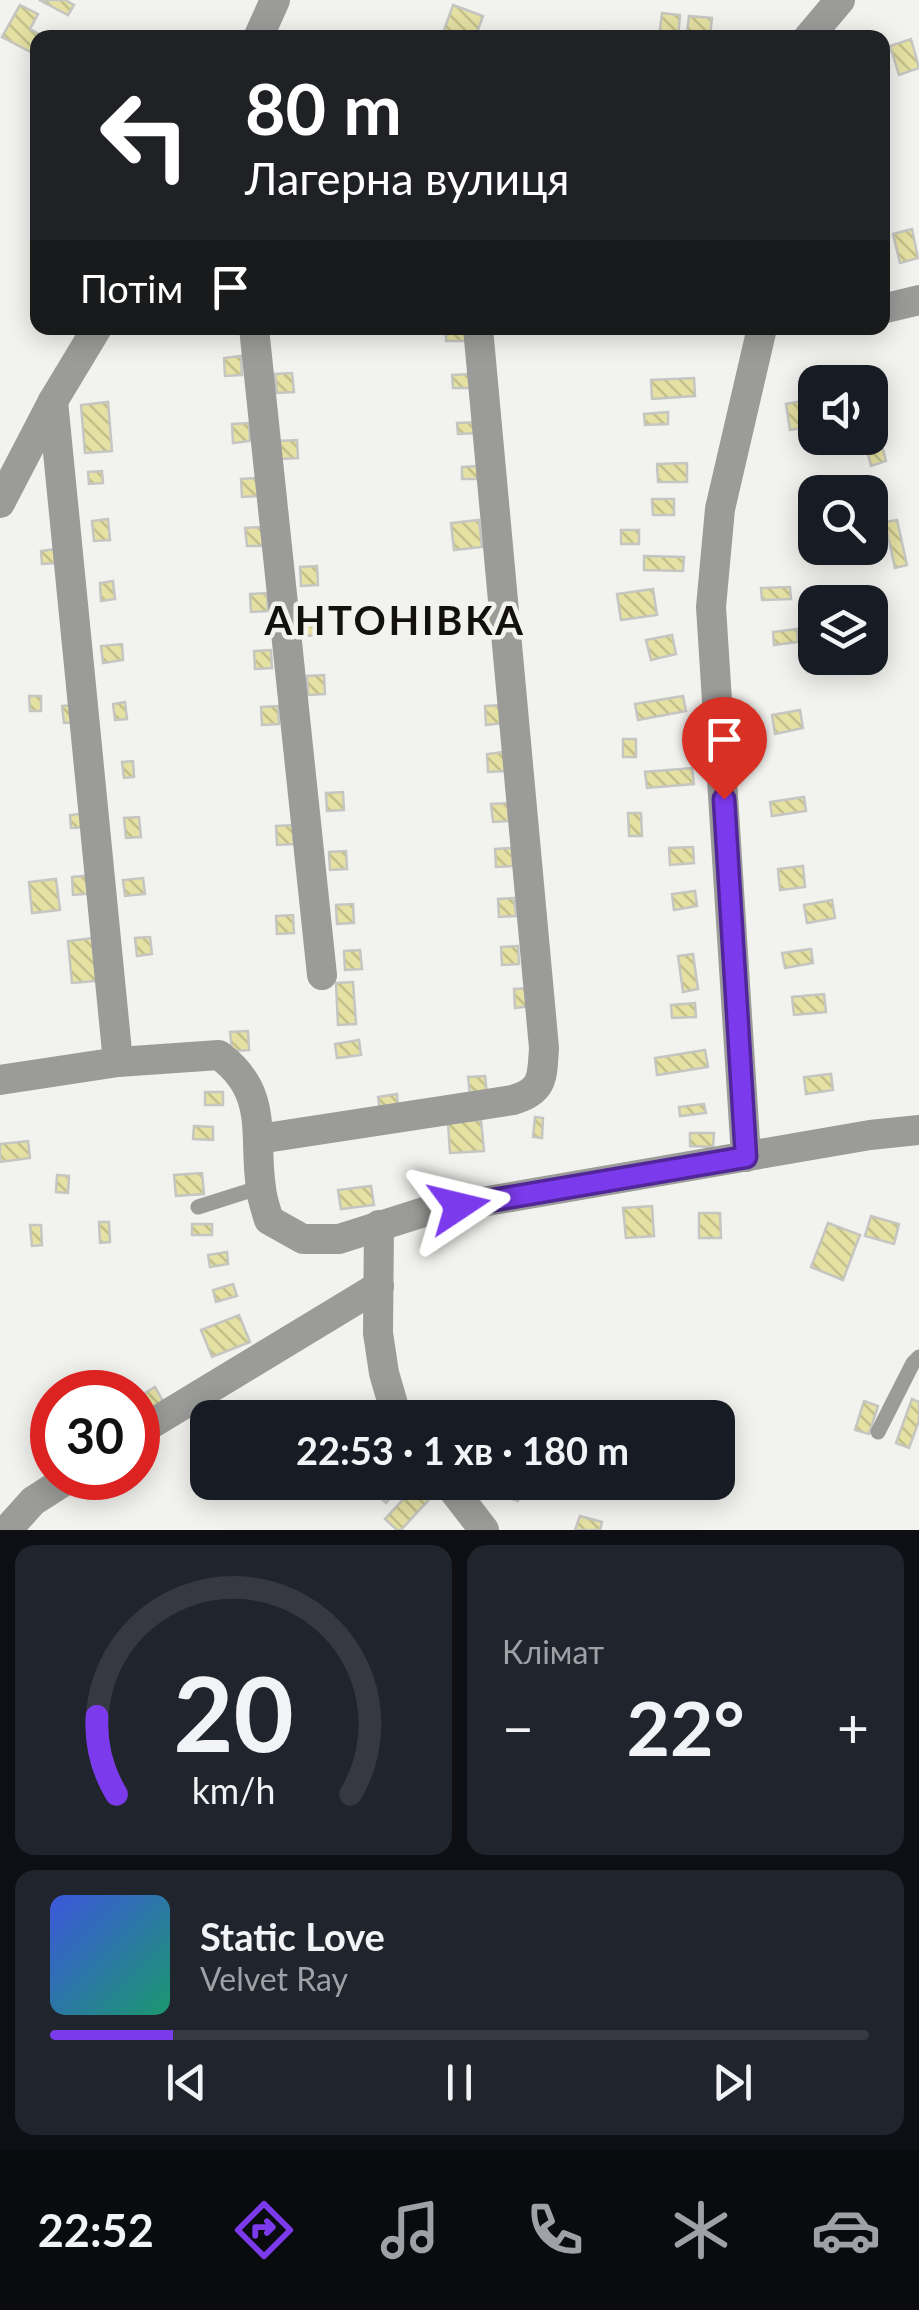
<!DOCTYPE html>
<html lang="uk">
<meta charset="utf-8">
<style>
body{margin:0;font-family:Lato,sans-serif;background:#20242c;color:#f1f3f6;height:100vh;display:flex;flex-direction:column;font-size:38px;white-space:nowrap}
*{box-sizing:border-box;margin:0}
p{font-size:32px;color:#9ea1a6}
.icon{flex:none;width:55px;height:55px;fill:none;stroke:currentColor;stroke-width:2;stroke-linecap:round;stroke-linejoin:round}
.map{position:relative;height:1530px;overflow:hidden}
.sheet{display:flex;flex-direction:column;gap:15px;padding:15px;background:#0d0f14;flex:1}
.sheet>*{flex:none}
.top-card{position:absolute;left:30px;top:30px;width:860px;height:305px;border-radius:20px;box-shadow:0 5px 25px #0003;background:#202124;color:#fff;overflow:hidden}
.fabs{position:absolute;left:798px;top:365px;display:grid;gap:20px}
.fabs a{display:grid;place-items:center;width:90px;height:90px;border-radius:20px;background:#171b24;box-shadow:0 5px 25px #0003;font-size:50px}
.speed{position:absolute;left:30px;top:1370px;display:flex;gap:20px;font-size:50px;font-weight:700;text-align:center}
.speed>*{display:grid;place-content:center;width:130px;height:130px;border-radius:50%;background:#171b24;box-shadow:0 5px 25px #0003;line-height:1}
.speed .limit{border:15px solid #d22;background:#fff;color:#111}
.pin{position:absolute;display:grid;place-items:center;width:85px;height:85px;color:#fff;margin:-102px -42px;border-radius:50% 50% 50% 0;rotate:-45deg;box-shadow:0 0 10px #0007}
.pin .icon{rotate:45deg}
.me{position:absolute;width:110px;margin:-55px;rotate:80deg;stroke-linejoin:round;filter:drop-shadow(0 0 8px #0008)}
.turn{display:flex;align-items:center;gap:35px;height:210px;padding:0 50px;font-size:45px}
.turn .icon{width:130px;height:130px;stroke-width:2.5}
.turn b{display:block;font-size:70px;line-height:85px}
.then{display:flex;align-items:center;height:95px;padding:0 50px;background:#0003;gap:20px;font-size:38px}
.big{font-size:75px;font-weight:700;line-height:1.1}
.sheet .card{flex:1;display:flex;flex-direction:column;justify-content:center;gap:15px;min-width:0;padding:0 35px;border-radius:20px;background:#20242c}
.sheet .dial{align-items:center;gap:0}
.dial svg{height:260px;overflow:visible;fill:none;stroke:#363941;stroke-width:7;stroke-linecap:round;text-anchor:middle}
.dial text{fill:#f1f3f6;stroke:none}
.song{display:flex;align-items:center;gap:30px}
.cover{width:120px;height:120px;border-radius:15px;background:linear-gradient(135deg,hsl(230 70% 55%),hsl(160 70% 35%))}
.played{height:10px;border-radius:5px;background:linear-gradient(90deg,#7c3aed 15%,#363941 15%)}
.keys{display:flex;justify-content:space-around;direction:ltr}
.heat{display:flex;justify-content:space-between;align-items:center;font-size:55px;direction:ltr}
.sheet .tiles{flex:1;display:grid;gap:15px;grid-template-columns:1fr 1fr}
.card:last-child{grid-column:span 2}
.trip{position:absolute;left:190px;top:1400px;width:545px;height:100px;border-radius:20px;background:#171b24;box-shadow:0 5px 25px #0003;font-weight:700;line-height:100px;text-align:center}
.tabs{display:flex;height:160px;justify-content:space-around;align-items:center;background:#090b0e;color:#9ea1a6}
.tabs .icon{width:70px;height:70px}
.tabs .on{color:#7c3aed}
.tabs b{font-size:45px;color:#f1f3f6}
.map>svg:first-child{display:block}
</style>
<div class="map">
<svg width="919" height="1530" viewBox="0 0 919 1530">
<defs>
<pattern id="building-back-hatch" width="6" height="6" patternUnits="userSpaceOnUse" patternTransform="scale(2.5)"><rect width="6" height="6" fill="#e5e1a3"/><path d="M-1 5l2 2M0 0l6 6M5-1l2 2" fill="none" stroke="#c3c08b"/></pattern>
</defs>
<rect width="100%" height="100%" fill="#f2f2ef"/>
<g fill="url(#building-back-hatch)" stroke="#c5c5c1" stroke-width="2.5">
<polygon points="39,0 65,0 74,5 68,15"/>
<polygon points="20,5 38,14 30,29 46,38 38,38 38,56 2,37"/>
<polygon points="453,5 483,16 475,38 456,38 443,33"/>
<polygon points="662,13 680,15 678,38 659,38"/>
<polygon points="689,16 712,18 710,36 687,33"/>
<polygon points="608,31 633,35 632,38 606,38"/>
<polygon points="911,39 919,68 899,75 890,46"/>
<polygon points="912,229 918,258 900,263 893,234"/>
<rect x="446" y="328" width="20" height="13"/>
<polygon points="241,356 242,375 225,376 224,358"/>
<polygon points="292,373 294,392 277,393 275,374"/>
<polygon points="471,374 472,388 453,388 452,375"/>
<polygon points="694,378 695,396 652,399 651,380"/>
<polygon points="807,400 812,426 790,430 786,404"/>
<polygon points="108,402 112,451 85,453 81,405"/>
<polygon points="668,412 668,424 645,425 644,414"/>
<polygon points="874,416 886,461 871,466 864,438 870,438 870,417"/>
<polygon points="478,422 478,433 458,434 457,423"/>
<polygon points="249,423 250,441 233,443 232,424"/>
<polygon points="297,440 298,458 281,459 280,441"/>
<polygon points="687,463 687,482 658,482 657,464"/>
<polygon points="479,466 479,479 462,479 462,467"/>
<polygon points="102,471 103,483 89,484 88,472"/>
<polygon points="258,478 259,496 242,497 241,479"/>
<polygon points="652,499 674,499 674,515 653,515"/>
<polygon points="108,519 110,540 94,541 92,521"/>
<polygon points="479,520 482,547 454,550 451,523"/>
<polygon points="897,520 907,565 895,568 885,522"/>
<polygon points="262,527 264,546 247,546 245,528"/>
<rect x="621" y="530" width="18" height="14"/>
<polygon points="56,549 57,563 42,564 41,551"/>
<polygon points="644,556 684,557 683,571 644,570"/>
<polygon points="317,566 318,585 301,586 300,567"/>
<polygon points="113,581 115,599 101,601 100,583"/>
<polygon points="790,587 791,599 762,600 761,588"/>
<polygon points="653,589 657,615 621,620 617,594"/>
<polygon points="267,593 268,611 251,612 250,594"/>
<polygon points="493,610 495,629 477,631 475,612"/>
<polygon points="320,617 321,635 304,636 303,618"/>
<polygon points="797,629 798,642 774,645 773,632"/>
<polygon points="672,635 676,654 651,660 646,640"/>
<polygon points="122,644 123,660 103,663 101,646"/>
<polygon points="271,650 272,668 255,669 254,651"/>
<polygon points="324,675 325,694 308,695 307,676"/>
<polygon points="29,696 41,696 41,711 30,711"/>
<polygon points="683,696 686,711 638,720 635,704"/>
<polygon points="125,702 127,719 115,720 113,704"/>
<polygon points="76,705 77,722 64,723 62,706"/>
<polygon points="502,705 503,723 486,725 485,706"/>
<polygon points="278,706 279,724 262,725 261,707"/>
<polygon points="800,710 803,728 775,734 772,715"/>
<rect x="623" y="739" width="13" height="18"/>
<polygon points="504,752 505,771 488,772 487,754"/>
<polygon points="133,761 134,777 124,778 122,762"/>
<polygon points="692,768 694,784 647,788 645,772"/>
<polygon points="343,792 344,810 327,811 326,793"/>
<polygon points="804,797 806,811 772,816 770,802"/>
<polygon points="508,803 509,821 493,822 491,804"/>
<polygon points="88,813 90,827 71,828 70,815"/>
<polygon points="628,813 641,813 642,836 629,836"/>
<polygon points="139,817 141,837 126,838 124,818"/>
<polygon points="293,825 294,844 277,845 276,826"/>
<polygon points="693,847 694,863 670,865 669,848"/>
<polygon points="512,848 513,866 496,867 495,849"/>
<polygon points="346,851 347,869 330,870 329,852"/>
<polygon points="803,866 805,887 780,890 778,869"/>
<polygon points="95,875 97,893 73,895 72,877"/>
<polygon points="143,878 145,894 125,896 123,880"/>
<polygon points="56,879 60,910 32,913 29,882"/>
<polygon points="695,891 697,906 674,910 672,894"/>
<polygon points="514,898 516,916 499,917 498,899"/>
<polygon points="832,900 835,918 807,923 804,905"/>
<polygon points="353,904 354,923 337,924 336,905"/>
<polygon points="293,915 294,933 277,934 276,916"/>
<polygon points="102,937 106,980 72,983 68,941"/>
<polygon points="150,937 152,954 137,956 135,938"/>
<polygon points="518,946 519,964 502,965 501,947"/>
<polygon points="811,949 813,963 785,968 782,953"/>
<polygon points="360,950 362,969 345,970 344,951"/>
<polygon points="693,954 698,989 683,992 678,956"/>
<polygon points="353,982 356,1024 338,1025 336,983"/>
<polygon points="530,988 532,1006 515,1008 514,989"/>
<polygon points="824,994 826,1012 794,1015 792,997"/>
<polygon points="695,1003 696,1017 672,1018 671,1005"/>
<polygon points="248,1031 249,1050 232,1051 230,1032"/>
<polygon points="359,1040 361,1055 337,1058 335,1044"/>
<polygon points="705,1050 708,1067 657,1075 655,1058"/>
<polygon points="831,1074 833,1090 806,1094 804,1077"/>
<polygon points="485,1076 488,1103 471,1104 468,1077"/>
<rect x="205" y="1092" width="18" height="13"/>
<polygon points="397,1094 398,1107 380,1110 378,1097"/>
<polygon points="704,1104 706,1113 680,1116 679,1107"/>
<polygon points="535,1117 543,1118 542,1138 533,1137"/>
<polygon points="481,1120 484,1151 450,1153 448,1122"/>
<polygon points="194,1126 213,1127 213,1140 193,1139"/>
<polygon points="690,1133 714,1133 713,1147 690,1146"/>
<polygon points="28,1141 30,1158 0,1162 0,1144"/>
<polygon points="202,1173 204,1194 176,1196 174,1175"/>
<polygon points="57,1175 69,1176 68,1193 56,1192"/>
<polygon points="371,1186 374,1205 341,1209 338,1190"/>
<polygon points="652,1206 654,1236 626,1238 623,1208"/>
<polygon points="699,1213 720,1213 721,1238 699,1238"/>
<polygon points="871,1216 899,1224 894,1244 865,1236"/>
<polygon points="99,1222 109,1222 110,1242 100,1243"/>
<polygon points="828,1223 860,1235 843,1280 811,1267"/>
<rect x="192" y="1224" width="20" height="11"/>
<polygon points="30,1225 41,1225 42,1245 32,1246"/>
<polygon points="227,1252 228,1264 210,1267 208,1255"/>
<polygon points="233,1284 237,1296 216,1302 213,1290"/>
<polygon points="239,1315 250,1342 212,1357 201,1330"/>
<polygon points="155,1387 164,1403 152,1410 142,1395"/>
<polygon points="912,1399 919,1402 919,1421 909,1448 896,1443"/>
<polygon points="864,1401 878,1406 869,1434 855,1430"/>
<polygon points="381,1482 404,1482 386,1503 373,1491"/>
<polygon points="419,1482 425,1482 436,1492 401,1530 397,1530 385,1519"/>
<polygon points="510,1482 524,1482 518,1501 506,1497"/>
<polygon points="580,1516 602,1522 600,1530 575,1530"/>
</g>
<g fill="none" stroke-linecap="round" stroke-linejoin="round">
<g stroke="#9b9b99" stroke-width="15">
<polyline points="198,1207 261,1187"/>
<polyline points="878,1432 913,1363 919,1357"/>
</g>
<g stroke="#9b9b99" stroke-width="30">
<polyline points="258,38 275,0"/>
<polyline points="808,38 840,0"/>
<polyline points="882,309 919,300"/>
<polyline points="254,328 322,975"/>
<polyline points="53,401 118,1062"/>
<polyline points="0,503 53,401 97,328"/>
<path d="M0,1080L118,1062L219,1055C270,1093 253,1135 261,1188C262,1199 266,1210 269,1220L303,1239H339L424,1212L870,1135L919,1130"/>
<path d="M259,1139L513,1100C544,1091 542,1077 544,1048L478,328"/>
<polyline points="746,1157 711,607 720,509 762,328"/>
<polyline points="379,1225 378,1333 384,1373 397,1418"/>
<polyline points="138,1432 379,1286"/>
<polyline points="447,1482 484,1530"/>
<polyline points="7,1530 33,1501 69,1478"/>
</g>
</g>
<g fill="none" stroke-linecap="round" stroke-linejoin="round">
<g stroke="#51269a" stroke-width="25">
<polyline id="route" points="459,1206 746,1157 724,799"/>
</g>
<use href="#route" stroke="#7c3aed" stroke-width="18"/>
</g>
<g text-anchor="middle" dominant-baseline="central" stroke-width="9" stroke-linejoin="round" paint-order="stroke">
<g font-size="40" font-weight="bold" letter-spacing="2.5" fill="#121110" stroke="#f2f2ef">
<text x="395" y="620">АНТОНІВКА</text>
</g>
</g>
</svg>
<div class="fabs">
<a><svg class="icon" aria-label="sound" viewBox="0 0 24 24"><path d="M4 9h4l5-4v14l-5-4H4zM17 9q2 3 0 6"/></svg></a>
<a><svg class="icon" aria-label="search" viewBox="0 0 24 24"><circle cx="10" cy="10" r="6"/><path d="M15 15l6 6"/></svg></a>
<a><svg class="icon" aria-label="layers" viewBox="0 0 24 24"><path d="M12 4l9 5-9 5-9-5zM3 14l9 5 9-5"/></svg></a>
</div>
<div class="speed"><div class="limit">30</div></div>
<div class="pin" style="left:724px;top:799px;background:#d93025"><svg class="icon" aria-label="arrive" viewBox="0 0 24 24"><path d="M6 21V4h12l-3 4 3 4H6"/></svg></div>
<svg class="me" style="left:459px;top:1206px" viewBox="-20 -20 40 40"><path d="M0-17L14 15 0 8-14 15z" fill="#7c3aed" stroke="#fff" stroke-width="4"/></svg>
<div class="trip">22:53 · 1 хв · 180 m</div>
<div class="top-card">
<div class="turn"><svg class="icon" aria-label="left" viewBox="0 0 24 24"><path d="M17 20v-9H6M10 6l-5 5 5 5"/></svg><div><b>80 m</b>Лагерна вулиця</div></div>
<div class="then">Потім<svg class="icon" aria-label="arrive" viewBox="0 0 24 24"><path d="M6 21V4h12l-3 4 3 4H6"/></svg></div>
</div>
</div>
<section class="sheet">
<div class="tiles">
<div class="card dial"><svg viewBox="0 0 100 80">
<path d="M14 69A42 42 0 1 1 86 69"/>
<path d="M14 69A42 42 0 0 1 8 45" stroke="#7c3aed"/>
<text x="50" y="56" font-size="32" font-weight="700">20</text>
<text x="50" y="72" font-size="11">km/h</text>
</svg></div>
<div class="card"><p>Клімат</p>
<div class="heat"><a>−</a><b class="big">22°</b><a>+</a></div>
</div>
<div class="card">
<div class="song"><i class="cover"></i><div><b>Static Love</b><p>Velvet Ray</p></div></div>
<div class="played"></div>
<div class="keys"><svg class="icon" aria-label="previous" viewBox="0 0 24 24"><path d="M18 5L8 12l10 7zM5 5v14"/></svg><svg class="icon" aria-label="pause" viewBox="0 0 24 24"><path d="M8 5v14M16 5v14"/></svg><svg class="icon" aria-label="next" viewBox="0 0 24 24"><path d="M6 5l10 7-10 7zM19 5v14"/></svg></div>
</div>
</div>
</section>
<nav class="tabs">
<b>22:52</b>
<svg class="icon on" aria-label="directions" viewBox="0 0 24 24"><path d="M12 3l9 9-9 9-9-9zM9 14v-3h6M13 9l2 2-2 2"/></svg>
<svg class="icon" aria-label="music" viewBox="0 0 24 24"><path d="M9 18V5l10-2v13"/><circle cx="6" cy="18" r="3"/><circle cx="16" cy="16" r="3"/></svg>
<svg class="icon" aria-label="phone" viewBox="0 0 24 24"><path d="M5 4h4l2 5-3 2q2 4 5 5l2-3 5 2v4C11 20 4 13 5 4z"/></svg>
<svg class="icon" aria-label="climate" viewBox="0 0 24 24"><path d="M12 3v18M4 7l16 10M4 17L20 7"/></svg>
<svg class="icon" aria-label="car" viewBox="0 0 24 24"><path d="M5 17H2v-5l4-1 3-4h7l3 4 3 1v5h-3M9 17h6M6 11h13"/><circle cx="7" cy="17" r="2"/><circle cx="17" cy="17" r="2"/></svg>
</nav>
